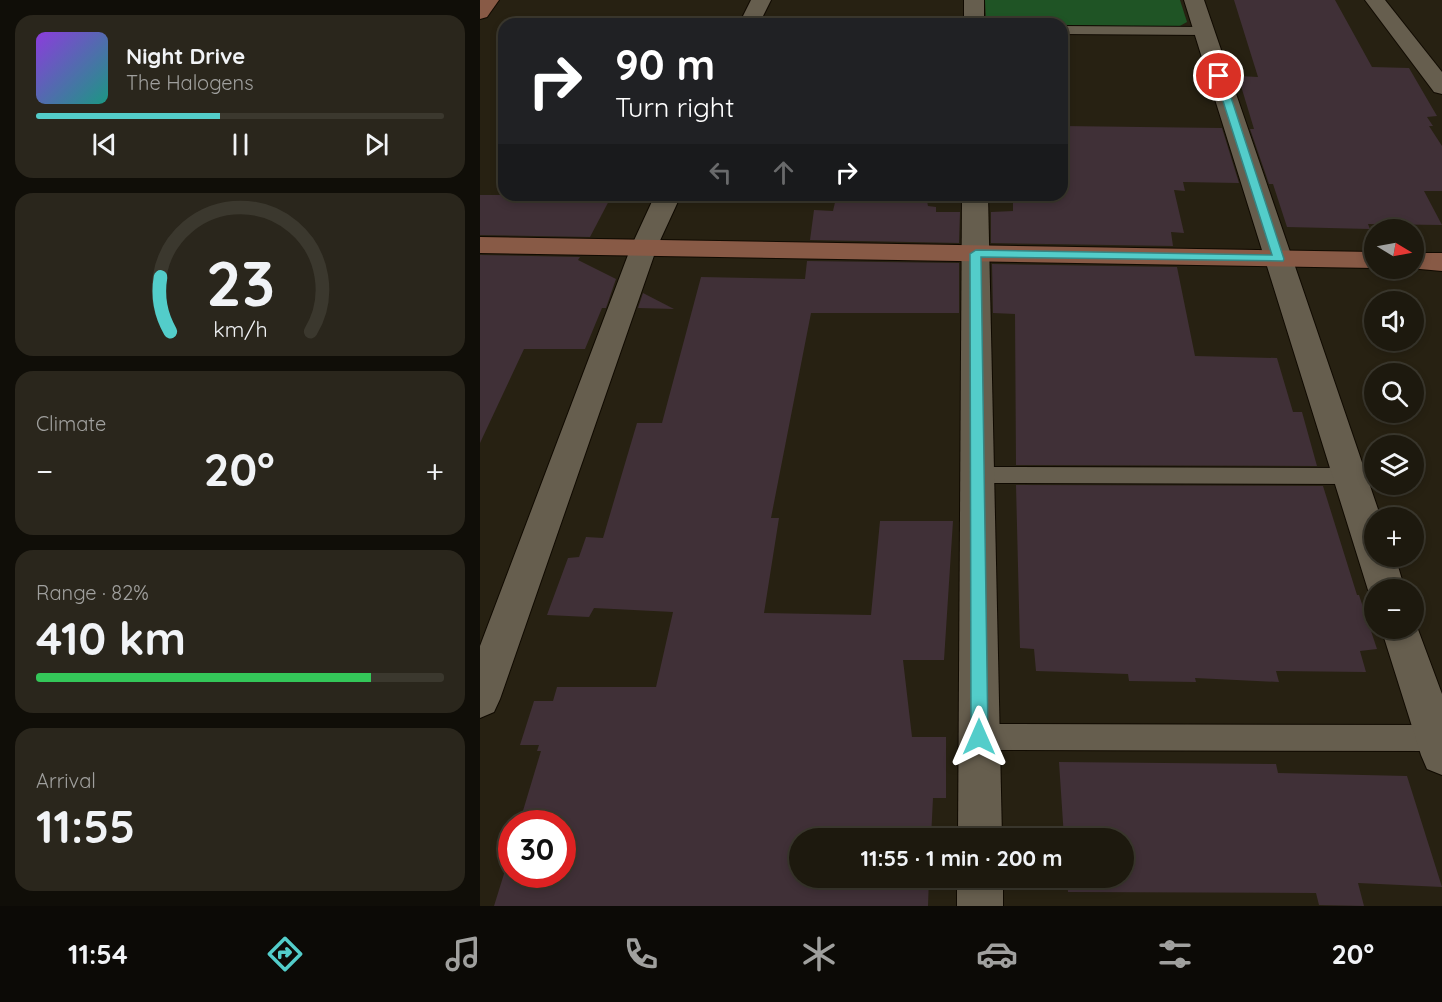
<!DOCTYPE html>
<meta charset="utf-8">
<style>
body{margin:0;font-family:Quicksand,sans-serif;background:#2a261c;color:#f1f3f6;height:100vh;display:flex;flex-direction:column;font-size:22px;white-space:nowrap}
*{box-sizing:border-box;margin:0}
p{font-size:20px;color:#a0a09e}
.icon{flex:none;width:33px;height:33px;fill:none;stroke:currentColor;stroke-width:2;stroke-linecap:round;stroke-linejoin:round}
.map{position:relative;flex:1;overflow:hidden}
.details{display:flex;flex-direction:column;gap:15px;padding:15px;background:#100e08;width:480px}
.details>*{flex:none}
.hud{position:absolute;left:18px;top:18px;width:570px;height:183px;border-radius:18px;box-shadow:0 3px 9px #0003,0 0 0 2px #3b382e;background:#202124;color:#fff;overflow:hidden}
.needle{width:39px;rotate:100deg}
.fabs{position:absolute;left:884px;top:219px;display:grid;gap:12px}
.fabs a{display:grid;place-items:center;width:60px;height:60px;border-radius:50%;background:#1d190e;box-shadow:0 3px 9px #0003,0 0 0 2px #3b382e;font-size:30px}
.speed{position:absolute;left:18px;top:810px;display:flex;gap:12px;font-size:30px;font-weight:700;text-align:center}
.speed>*{display:grid;place-content:center;width:78px;height:78px;border-radius:50%;background:#1d190e;box-shadow:0 3px 9px #0003,0 0 0 2px #3b382e;line-height:1}
.speed .limit{border:9px solid #d22;background:#fff;color:#111}
.pin{position:absolute;display:grid;place-items:center;width:51px;height:51px;color:#fff;margin:-26px;border:3px solid #fff;border-radius:50%;box-shadow:0 2px 6px #0007}
.me{position:absolute;width:66px;margin:-33px;rotate:0deg;stroke-linejoin:round;filter:drop-shadow(0 0 4px #0008)}
.turn{display:flex;align-items:center;gap:21px;height:126px;padding:0 18px;font-size:27px}
.turn .icon{width:78px;height:78px;stroke-width:2.5}
.turn b{display:block;font-size:42px;line-height:51px}
.lanes{display:flex;align-items:center;height:57px;padding:0 18px;background:#0003;justify-content:center;gap:30px;direction:ltr}
.lanes .off{opacity:.35}
.big{font-size:45px;font-weight:700;line-height:1.1}
.details .card{flex:1;display:flex;flex-direction:column;justify-content:center;gap:9px;min-width:0;padding:0 21px;border-radius:18px;background:#2a261c}
.details .dial{align-items:center;gap:0}
.dial svg{height:156px;overflow:visible;fill:none;stroke:#3b382e;stroke-width:7;stroke-linecap:round;text-anchor:middle}
.dial text{fill:#f1f3f6;stroke:none}
.song{display:flex;align-items:center;gap:18px}
.cover{width:72px;height:72px;border-radius:9px;background:linear-gradient(135deg,hsl(270 70% 55%),hsl(170 70% 35%))}
.played{height:6px;border-radius:3px;background:linear-gradient(90deg,#53cdca 45%,#3b382e 45%)}
.keys{display:flex;justify-content:space-around;direction:ltr}
.heat{display:flex;justify-content:space-between;align-items:center;font-size:33px;direction:ltr}
.charge{height:9px;border-radius:4px;background:linear-gradient(90deg,#34c759 82%,#3b382e 0)}
.trip{position:absolute;left:309px;top:828px;width:345px;height:60px;border-radius:30px;background:#1d190e;box-shadow:0 3px 9px #0003,0 0 0 2px #3b382e;font-weight:700;line-height:60px;text-align:center}
.dock{display:flex;height:96px;justify-content:space-around;align-items:center;background:#0c0a06;color:#a0a09e}
.dock .icon{width:42px;height:42px}
.dock .current{color:#53cdca}
.dock b{font-size:27px;color:#f1f3f6}
main{display:flex;flex:1;min-height:0}
.map>svg:first-child{display:block}
</style>
<main>
<section class="details">
<div class="card">
<div class="song"><i class="cover"></i><div><b>Night Drive</b><p>The Halogens</p></div></div>
<div class="played"></div>
<div class="keys"><svg class="icon" aria-label="previous" viewBox="0 0 24 24"><path d="M18 5L8 12l10 7zM5 5v14"/></svg><svg class="icon" aria-label="pause" viewBox="0 0 24 24"><path d="M8 5v14M16 5v14"/></svg><svg class="icon" aria-label="next" viewBox="0 0 24 24"><path d="M6 5l10 7-10 7zM19 5v14"/></svg></div>
</div>
<div class="card dial"><svg viewBox="0 0 100 80">
<path d="M14 69A42 42 0 1 1 86 69"/>
<path d="M14 69A42 42 0 0 1 9 41" stroke="#53cdca"/>
<text x="50" y="56" font-size="32" font-weight="700">23</text>
<text x="50" y="72" font-size="11">km/h</text>
</svg></div>
<div class="card"><p>Climate</p>
<div class="heat"><a>−</a><b class="big">20°</b><a>+</a></div>
</div>
<div class="card"><p>Range · 82%</p><b class="big">410 km</b><div class="charge"></div></div>
<div class="card"><p>Arrival</p><b class="big">11:55</b></div>
</section>
<div class="map">
<svg width="962" height="906" viewBox="0 0 962 906">
<rect width="100%" height="100%" fill="#272112"/>
<polygon fill="#1f5425" points="505,0 700,0 707,22 698,27 513,24 506,21"/>
<g fill="#403037">
<polygon points="754,0 855,0 892,67 929,68 957,116 947,117 953,126 949,126 962,146 962,191 944,191 962,225 888,224 890,229 807,227 793,184 789,184 770,129 774,129 758,76 778,77"/>
<polygon points="582,126 742,128 759,183 703,182 705,191 694,190 704,233 691,232 693,246 511,243 511,212 533,211 533,195 582,195"/>
<polygon points="0,195 132,195 110,237 0,235"/>
<polygon points="356,198 447,201 448,206 456,207 456,212 480,212 479,243 330,240 334,210 353,211"/>
<polygon points="0,255 100,257 98,260 136,279 126,308 122,308 105,349 44,349 0,443"/>
<polygon points="327,261 479,263 479,313 331,313 291,518 299,518 284,613 391,615 400,521 473,521 464,660 423,660 432,737 466,737 466,798 453,798 451,838 320,838 320,878 449,878 448,906 14,906 32,848 32,874 82,874 82,824 39,824 61,751 57,751 59,745 40,745 54,701 73,701 77,687 176,687 193,612 114,608 109,617 67,615 88,558 99,557 106,537 123,538 157,423 182,423 221,277 325,279"/>
<polygon points="512,264 697,267 715,356 797,358 813,412 822,412 837,466 536,465 535,314 513,313"/>
<polygon points="163,293 194,309 158,308"/>
<polygon points="536,485 843,486 877,595 879,595 897,649 880,651 886,672 796,671 799,682 715,678 716,682 649,681 648,674 556,671 554,649 540,648"/>
<polygon points="579,762 796,764 798,773 927,776 962,887 878,883 884,906 839,905 836,893 588,892 587,878 644,878 644,838 584,838"/>
</g>
<g fill="none" stroke-linecap="round" stroke-linejoin="round">
<g stroke="#100a01" stroke-width="2">
<g id="lane">
<polygon points="582,26 724,27 730,31 724,35 582,34"/>
<polygon points="497,467 870,468 878,470 881,476 878,482 870,484 497,483 489,481 486,475 489,469"/>
<polygon points="499,724 956,725 962,728 962,748 956,751 499,750 490,746 486,737 490,728"/>
</g>
</g>
<g stroke="#100a01" stroke-width="2">
<g id="street">
<polygon points="271,0 291,0 279,24 259,24"/>
<rect x="484" y="0" width="20" height="24"/>
<polygon points="704,0 724,0 901,518 894,518 894,556 915,556 925,590 894,590 894,601 888,590"/>
<polygon points="885,0 905,0 962,72 962,94 954,92"/>
<polygon points="175,195 201,195 177,247 20,699 14,712 0,718 0,646 151,247"/>
<polygon points="482,195 508,195 522,838 478,838"/>
<polygon points="933,616 962,694 962,775 947,769 941,755 901,628 933,628"/>
<rect x="477" y="878" width="46" height="28"/>
</g>
</g>
<g stroke="#100a01" stroke-width="2">
<g id="secondary">
<polygon points="0,0 19,0 7,17 0,19"/>
<polygon points="0,237 894,252 894,268 0,253"/>
<polygon points="933,253 962,253 962,271 929,268 933,268"/>
</g>
</g>
<use href="#lane" fill="#665e4e" fill-rule="evenodd"/>
<use href="#street" fill="#665e4e" fill-rule="evenodd"/>
<use href="#secondary" fill="#885a46" fill-rule="evenodd"/>
</g>
<polygon fill="#53cdca" stroke="#368583" stroke-width="1.5" points="739,74 744,76 804,259 803,261 501,257 508,737 505,742 499,745 493,742 491,737 490,254 496,250 792,255 735,76"/>
</svg>
<div class="fabs">
<a><svg class="needle" viewBox="-14 -14 28 28"><path d="M0-13l5 13h-10z" fill="#e53935"/><path d="M0 13l5-13h-10z" fill="#a0a09e"/></svg></a>
<a><svg class="icon" aria-label="sound" viewBox="0 0 24 24"><path d="M4 9h4l5-4v14l-5-4H4zM17 9q2 3 0 6"/></svg></a>
<a><svg class="icon" aria-label="search" viewBox="0 0 24 24"><circle cx="10" cy="10" r="6"/><path d="M15 15l6 6"/></svg></a>
<a><svg class="icon" aria-label="layers" viewBox="0 0 24 24"><path d="M12 4l9 5-9 5-9-5zM3 14l9 5 9-5"/></svg></a>
<a>+</a>
<a>−</a>
</div>
<div class="speed"><div class="limit">30</div></div>
<div class="pin" style="left:739px;top:76px;background:#d93025"><svg class="icon" aria-label="arrive" viewBox="0 0 24 24"><path d="M6 21V4h12l-3 4 3 4H6"/></svg></div>
<svg class="me" style="left:499px;top:737px" viewBox="-20 -20 40 40"><path d="M0-17L14 15 0 8-14 15z" fill="#53cdca" stroke="#fff" stroke-width="4"/></svg>
<div class="trip">11:55 · 1 min · 200 m</div>
<div class="hud">
<div class="turn"><svg class="icon" aria-label="right" viewBox="0 0 24 24"><path d="M7 20v-9h11M14 6l5 5-5 5"/></svg><div><b>90 m</b>Turn right</div></div>
<div class="lanes"><svg class="icon off" aria-label="left" viewBox="0 0 24 24"><path d="M17 20v-9H6M10 6l-5 5 5 5"/></svg><svg class="icon off" aria-label="ahead" viewBox="0 0 24 24"><path d="M12 20V5M6 11l6-6 6 6"/></svg><svg class="icon" aria-label="right" viewBox="0 0 24 24"><path d="M7 20v-9h11M14 6l5 5-5 5"/></svg></div>
</div>
</div>
</main>
<nav class="dock">
<b>11:54</b>
<svg class="icon current" aria-label="directions" viewBox="0 0 24 24"><path d="M12 3l9 9-9 9-9-9zM9 14v-3h6M13 9l2 2-2 2"/></svg>
<svg class="icon" aria-label="music" viewBox="0 0 24 24"><path d="M9 18V5l10-2v13"/><circle cx="6" cy="18" r="3"/><circle cx="16" cy="16" r="3"/></svg>
<svg class="icon" aria-label="phone" viewBox="0 0 24 24"><path d="M5 4h4l2 5-3 2q2 4 5 5l2-3 5 2v4C11 20 4 13 5 4z"/></svg>
<svg class="icon" aria-label="climate" viewBox="0 0 24 24"><path d="M12 3v18M4 7l16 10M4 17L20 7"/></svg>
<svg class="icon" aria-label="car" viewBox="0 0 24 24"><path d="M5 17H2v-5l4-1 3-4h7l3 4 3 1v5h-3M9 17h6M6 11h13"/><circle cx="7" cy="17" r="2"/><circle cx="17" cy="17" r="2"/></svg>
<svg class="icon" aria-label="filters" viewBox="0 0 24 24"><path d="M4 7h16M4 17h16"/><circle cx="9" cy="7" r="2"/><circle cx="15" cy="17" r="2"/></svg>
<b>20°</b>
</nav>
